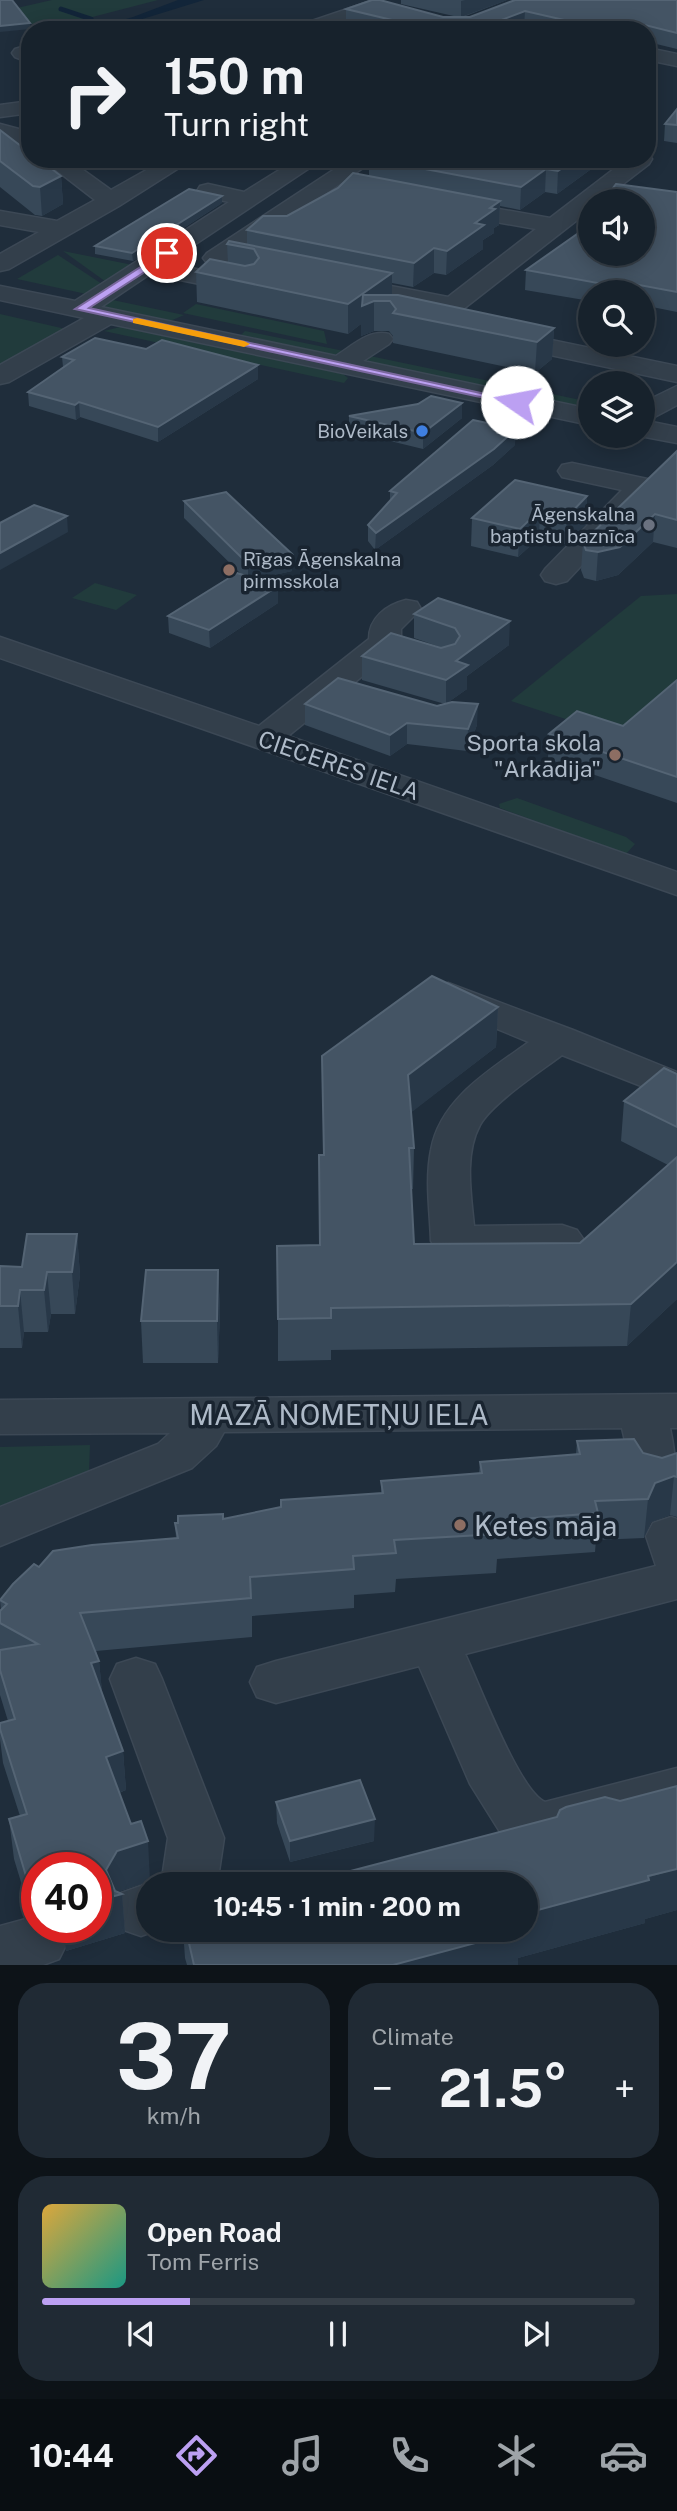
<!DOCTYPE html>
<meta charset="utf-8">
<style>
body{margin:0;font-family:"Public Sans",sans-serif;background:#202a34;color:#f1f3f6;height:100vh;display:flex;flex-direction:column;font-size:26px;white-space:nowrap}
*{box-sizing:border-box;margin:0}
p{font-size:23px;color:#9ea4a9}
.icon{flex:none;width:38px;height:38px;fill:none;stroke:currentColor;stroke-width:2;stroke-linecap:round;stroke-linejoin:round}
.map{position:relative;height:1965px;overflow:hidden}
.sheet{display:flex;flex-direction:column;gap:18px;padding:18px;background:#0d1318;flex:1}
.sheet>*{flex:none}
.guide{position:absolute;left:21px;top:21px;width:635px;height:147px;border-radius:28px;box-shadow:0 4px 18px #0003,0 0 0 2px #363f48;background:#17222c;color:#f1f3f6;overflow:hidden}
.buttons{position:absolute;left:578px;top:189px;display:grid;gap:14px}
.buttons a{display:grid;place-items:center;width:77px;height:77px;border-radius:50%;background:#17222c;box-shadow:0 4px 18px #0003,0 0 0 2px #363f48;font-size:35px}
.speed{position:absolute;left:21px;top:1852px;display:flex;gap:14px;font-size:35px;font-weight:700;text-align:center}
.speed>*{display:grid;place-content:center;width:91px;height:91px;border-radius:50%;background:#17222c;box-shadow:0 4px 18px #0003,0 0 0 2px #363f48;line-height:1}
.speed .limit{border:10px solid #d22;background:#fff;color:#111}
.pin{position:absolute;display:grid;place-items:center;width:60px;height:60px;color:#fff;margin:-30px;border:4px solid #fff;border-radius:50%;box-shadow:0 2px 7px #0007}
.me{position:absolute;width:77px;margin:-38px;rotate:282deg;stroke-linejoin:round;filter:drop-shadow(0 0 5px #0008)}
.turn{display:flex;align-items:center;gap:24px;height:147px;padding:0 28px;font-size:32px}
.turn .icon{width:91px;height:91px;stroke-width:2.5}
.turn b{display:block;font-size:49px;line-height:60px}
.big{font-size:52px;font-weight:700;line-height:1.1}
.sheet .widget{flex:1;display:flex;flex-direction:column;justify-content:center;gap:10px;min-width:0;padding:0 24px;border-radius:28px;background:#202a34}
.sheet .dial{align-items:center;gap:0}
.dial b{font-size:91px;line-height:1}
.song{display:flex;align-items:center;gap:21px}
.cover{width:84px;height:84px;border-radius:10px;background:linear-gradient(135deg,hsl(40 70% 55%),hsl(170 70% 35%))}
.played{height:7px;border-radius:4px;background:linear-gradient(90deg,#bca0f2 25%,#363f48 25%)}
.keys{display:flex;justify-content:space-around;direction:ltr}
.heat{display:flex;justify-content:space-between;align-items:center;font-size:38px;direction:ltr}
.sheet .tiles{flex:1;display:grid;gap:18px;grid-template-columns:1fr 1fr}
.widget:last-child{grid-column:span 2}
.trip{position:absolute;left:136px;top:1872px;width:402px;height:70px;border-radius:35px;background:#17222c;box-shadow:0 4px 18px #0003,0 0 0 2px #363f48;font-weight:700;line-height:70px;text-align:center}
.tabs{display:flex;height:112px;justify-content:space-around;align-items:center;background:#090e12;color:#9ea4a9}
.tabs .icon{width:49px;height:49px}
.tabs .active{color:#bca0f2}
.tabs b{font-size:32px;color:#f1f3f6}
.map>svg:first-child{display:block}
</style>
<div class="map">
<svg width="677" height="1965" viewBox="0 0 677 1965">
<rect width="100%" height="100%" fill="#1f2d3b"/>
<g fill="#213b3c">
<polygon points="52,0 158,0 50,28 35,27 17,8"/>
<polygon points="63,251 138,266 109,284"/>
<polygon points="58,255 105,286 91,295 17,279"/>
<polygon points="108,299 184,315 168,322 105,308 103,306"/>
<polygon points="196,304 324,331 327,344 183,313"/>
<polygon points="0,314 70,330 0,369"/>
<polygon points="124,326 343,374 348,378 344,383 104,331"/>
<polygon points="245,331 344,351 331,356 240,336"/>
<polygon points="370,356 590,402 590,410 369,363 367,361"/>
<polygon points="95,583 137,595 116,610 72,598"/>
<polygon points="677,594 677,703 632,741 511,701 641,596"/>
<polygon points="517,798 626,837 635,844 626,854 500,808 499,804"/>
<polygon points="90,1445 89,1472 0,1506 0,1447"/>
</g>
<polygon fill="#122539" points="178,0 204,0 136,21 132,26 88,30 133,17"/>
<g fill="none" stroke-linecap="round" stroke-linejoin="round">
<g stroke="#122539" stroke-width="5">
<polyline points="61,9 91,19"/>
<polyline points="100,22 115,26"/>
</g>
<g stroke="#3c4855" stroke-width="3">
<g id="minor">
<polygon points="374,0 402,7 404,11 395,17 375,12 323,30 295,30 297,26"/>
<polygon points="22,47 30,49 30,63 15,57 12,53 15,49"/>
<polygon points="648,48 677,54 677,66 648,60"/>
<polygon points="30,101 30,113 0,117 0,105"/>
<polygon points="0,124 30,132 30,148 0,137"/>
<polygon points="648,154 652,159 649,164 601,201 590,201 590,210 462,310 453,312 339,290 330,288 327,283 330,278 339,276 448,297 536,229 440,212 437,207 440,202 448,200 550,218 627,159 648,159"/>
<polygon points="42,159 68,159 111,190 166,159 193,159 119,206 9,269 0,271 0,254 39,232 0,225 0,211 57,221 95,200"/>
<path d="M297,159H323L167,263L254,281L257,286L254,291L245,293L150,274L101,307L336,356C352,346 369,329 389,334L393,339L389,344L363,361L590,409V425L111,324L9,382L0,384V365L84,318L0,300V286L75,301L229,202L200,196L197,191L200,186L208,184L244,192Z"/>
<polygon points="350,159 376,159 236,255 286,265 289,270 286,275 277,277 207,263 203,258 207,253"/>
<polygon points="503,330 677,366 677,382 494,343 490,338 494,333"/>
<polygon points="677,386 677,405 647,421 677,427 677,443 640,436 642,403"/>
<polygon points="572,463 652,480 656,486 567,581 556,584 545,581 541,575 545,569 622,490 562,477 558,471 562,465"/>
<path d="M406,600L417,602L421,609L401,629V642L396,649L288,736L677,872V895L0,658V637L259,726L369,639C369,618 386,605 406,600Z"/>
<path d="M448,983L573,1030L677,1072V1100L562,1055C541,1071 492,1103 480,1125C464,1154 471,1195 474,1226L562,1225L577,1230L584,1240L577,1250L562,1255L453,1256L438,1251L431,1241C430,1211 425,1180 431,1150C440,1099 490,1070 529,1042L434,1003L429,995L434,987Z"/>
<path d="M677,1394V1428H670C674,1446 677,1471 674,1489L657,1494L640,1489L633,1476L622,1428L224,1432L216,1446L192,1468L0,1546V1507L158,1444L170,1433L0,1434V1400Z"/>
<path d="M671,1517L677,1519V1599L465,1654C479,1683 519,1791 545,1802L677,1768V1814L543,1849L500,1832L470,1784L419,1666L276,1703L257,1697L250,1682L257,1667L276,1661L656,1566L646,1536L653,1523Z"/>
<polygon points="136,1658 155,1664 162,1679 224,1838 217,1885 161,1885 168,1838 110,1679 117,1664"/>
<polygon points="149,1883 154,1885 149,1885 149,1930 157,1930 141,1936 121,1929 112,1911 121,1893"/>
<polygon points="37,1916 37,1927 61,1927 68,1941 59,1959 43,1965 0,1965 0,1926"/>
</g>
</g>
<use href="#minor" fill="#333f4b" fill-rule="evenodd"/>
</g>
<g fill="#374858">
<polygon points="401,0 507,0 463,17 470,17 515,0 677,0 677,49 648,42 648,30 536,30 524,27 517,30 367,30 346,25 346,9 443,17 458,17 401,4"/>
<polygon points="677,109 677,143 664,141 665,124"/>
<polygon points="0,130 61,176 63,204 42,216 35,215 0,187"/>
<polygon points="369,159 605,159 557,194 545,192 520,210 500,206 499,225 494,228 494,233 483,240 483,249 446,275 434,273 413,287 392,283 392,295 554,328 552,359 535,373 393,343 393,336 389,331 374,331 361,336 361,324 348,334 197,302 196,272 228,263 227,244 247,245 247,230 287,216 369,176"/>
<polygon points="677,192 677,312 642,305 642,292 590,292 590,301 525,290 526,270"/>
<polygon points="222,203 133,261 95,254 95,246"/>
<polygon points="62,357 258,379 158,442 80,417 76,420 29,406 28,392 63,367"/>
<polygon points="462,403 462,418 423,449 349,431 349,416"/>
<polygon points="515,445 493,465 375,550 368,541 368,525 390,501 390,491"/>
<polygon points="677,451 677,548 653,542 618,575 596,581 584,578 581,570 583,542"/>
<polygon points="587,496 586,524 565,544 539,538 518,557 471,546 472,518"/>
<polygon points="184,501 292,554 292,571 256,579 278,586 278,603 210,648 169,633 168,616 241,574 184,518"/>
<polygon points="414,614 509,645 467,676 467,689 447,703 477,725 467,751 407,744 390,756 305,725 305,704 437,706 445,704 362,680 362,656 443,648 414,638"/>
<polygon points="677,680 677,803 548,759 549,734 623,726"/>
<polygon points="498,1007 496,1047 411,1112 414,1148 413,1189 411,1189 414,1244 580,1243 668,1165 621,1141 624,1101 677,1074 677,1299 627,1346 331,1350 331,1360 278,1361 278,1319 320,1245 323,1155"/>
<polygon points="77,1234 80,1275 75,1314 51,1314 48,1332 24,1332 22,1348 0,1348 0,1266 22,1267"/>
<polygon points="218,1270 220,1311 218,1363 143,1363 141,1321"/>
<polygon points="577,1441 643,1453 662,1458 677,1453 677,1517 670,1515 651,1522 644,1538 596,1540 595,1552 497,1559 496,1573 396,1579 395,1592 354,1595 354,1608 252,1616 252,1637 96,1651 99,1661 102,1693 123,1751 126,1790 119,1793 150,1881 120,1891 119,1892 122,1894 125,1933 66,1951 63,1927 96,1927 96,1867 37,1867 37,1914 31,1915 14,1859 9,1819 20,1816 3,1763 0,1739 0,1723 8,1721 0,1695 0,1611 1,1610 0,1600 39,1567 176,1538 175,1523 223,1519 281,1507 281,1500 381,1493 381,1481 479,1473 480,1462 576,1454"/>
<polygon points="677,1786 677,1910 645,1919 645,1923 518,1958 518,1965 187,1965 185,1958 183,1930 527,1930 620,1801"/>
<polygon points="276,1802 374,1841 290,1862 277,1823"/>
</g>
<g fill="#283848">
<polygon points="465,0 507,0 461,17 461,1"/>
<polygon points="525,11 524,27 517,30 475,30"/>
<polygon points="633,22 633,30 615,30"/>
<polygon points="30,23 30,29 0,32 0,26"/>
<polygon points="575,159 605,159 557,194 558,171"/>
<polygon points="546,169 545,192 520,210 521,187"/>
<polygon points="61,176 63,204 42,216 40,187"/>
<polygon points="222,196 222,203 133,261 132,253"/>
<polygon points="500,201 499,225 494,228 494,233 483,240 483,249 446,275 447,251 490,208"/>
<polygon points="434,248 434,273 413,287 414,263"/>
<polygon points="392,273 392,303 390,301 374,301 374,331 361,336 361,324 348,334 348,304"/>
<polygon points="618,281 617,292 613,292 614,286"/>
<polygon points="554,328 552,359 535,373 537,342"/>
<polygon points="258,365 258,379 158,442 158,427"/>
<polygon points="79,402 80,417 76,420 75,405"/>
<polygon points="462,403 462,418 423,449 423,433"/>
<polygon points="516,429 515,445 493,465 375,550 376,533"/>
<polygon points="587,496 586,524 565,544 567,517"/>
<polygon points="540,510 539,538 518,557 520,529"/>
<polygon points="655,514 653,542 618,575 596,581 598,552"/>
<polygon points="67,516 68,532 0,570 0,553"/>
<polygon points="292,554 292,571 248,581 248,564"/>
<polygon points="278,586 278,603 210,648 209,630"/>
<polygon points="510,621 509,645 467,676 467,689 446,704 446,680 456,661"/>
<polygon points="478,704 477,725 467,751 468,729"/>
<polygon points="407,723 407,744 390,756 390,735"/>
<polygon points="498,1007 496,1047 408,1115 408,1075"/>
<polygon points="77,1234 80,1275 75,1314 72,1272"/>
<polygon points="677,1262 677,1299 627,1346 631,1304"/>
<polygon points="218,1270 220,1311 218,1363 217,1321"/>
<polygon points="47,1272 51,1314 48,1332 44,1290"/>
<polygon points="20,1290 24,1332 22,1348 18,1306"/>
<polygon points="674,1476 670,1515 651,1522 644,1538 648,1499 655,1483"/>
<polygon points="99,1661 103,1700 91,1663"/>
<polygon points="123,1751 126,1790 109,1796 106,1757"/>
<polygon points="375,1819 374,1841 290,1862 290,1841"/>
<polygon points="148,1841 150,1881 120,1891 118,1895 122,1894 125,1933 66,1951 63,1927 96,1927 96,1901 106,1870 117,1851"/>
<polygon points="677,1869 677,1910 645,1919 645,1923 518,1958 518,1965 393,1965 514,1930 527,1930 527,1913"/>
</g>
<g fill="#445464" stroke="#546474" stroke-width="2">
<polygon points="0,0 12,0 30,23 0,26"/>
<polygon points="372,0 380,0 443,17 470,17 515,0 677,0 677,33 633,22 615,30 608,30 525,11 475,30 434,30 346,9"/>
<polygon points="677,109 677,125 665,124"/>
<polygon points="0,130 30,153 30,159 39,159 61,176 40,187 33,186 0,161"/>
<polygon points="372,159 575,159 558,171 546,169 521,187"/>
<polygon points="353,173 500,201 490,208 495,209 475,223 484,225 447,251 434,248 414,263 247,230 263,216 287,216 338,188"/>
<polygon points="616,184 677,192 677,292 618,281 614,286 526,270 577,234 590,217 590,254 642,254 642,201 603,201"/>
<polygon points="189,189 222,196 132,253 95,246"/>
<polygon points="229,241 392,273 348,304 196,272 210,259 245,266 254,264 259,258 254,249 227,244"/>
<polygon points="363,295 398,295 554,328 537,342 393,313 396,309 390,301 374,301 362,306"/>
<polygon points="95,338 146,349 162,340 258,365 158,427 79,402 75,405 28,392 74,360 62,357"/>
<polygon points="431,396 462,403 423,433 349,416 418,404"/>
<polygon points="473,420 516,429 494,449 376,533 368,525 397,493 390,491"/>
<polygon points="677,451 677,520 655,514 620,547 598,552 586,550 583,542"/>
<polygon points="515,480 587,496 567,517 540,510 520,529 472,518"/>
<polygon points="226,492 292,554 248,564 184,501"/>
<polygon points="34,505 67,516 0,553 0,523"/>
<polygon points="237,573 278,586 209,630 168,616"/>
<polygon points="438,598 510,621 456,661 468,665 446,680 362,656 391,633 441,648 455,644 460,636 455,628 414,614"/>
<polygon points="338,678 437,706 452,702 478,704 468,729 407,723 390,735 305,704"/>
<polygon points="677,680 677,777 549,734 577,711 623,726"/>
<polygon points="432,976 498,1007 408,1075 414,1148 409,1148 414,1244 580,1243 677,1157 677,1262 631,1304 331,1308 331,1318 278,1319 277,1246 320,1245 319,1155 324,1155 322,1056"/>
<polygon points="664,1068 677,1074 677,1127 624,1101"/>
<polygon points="27,1234 77,1234 72,1272 47,1272 44,1290 20,1290 18,1306 0,1306 0,1266 22,1267"/>
<polygon points="146,1270 218,1270 217,1321 141,1321"/>
<polygon points="634,1439 643,1453 662,1458 677,1453 677,1477 674,1476 655,1483 648,1499 595,1501 598,1513 495,1521 498,1534 394,1540 396,1553 353,1556 354,1569 250,1577 251,1598 80,1613 99,1661 91,1663 123,1751 106,1757 131,1824 141,1821 148,1841 117,1851 106,1870 115,1891 122,1894 96,1901 96,1867 37,1867 37,1885 35,1885 34,1875 26,1876 9,1819 27,1814 0,1729 0,1723 15,1719 0,1670 0,1650 38,1644 0,1623 0,1611 7,1604 0,1600 13,1584 34,1564 39,1567 53,1551 92,1545 178,1538 175,1523 178,1523 178,1516 223,1514 223,1519 281,1507 281,1500 383,1493 381,1481 482,1473 480,1462 580,1454 577,1441"/>
<polygon points="360,1780 375,1819 290,1841 276,1802"/>
<polygon points="677,1786 677,1869 648,1876 649,1880 527,1913 527,1885 297,1885 557,1817 560,1810 566,1807 605,1797 620,1801"/>
<polygon points="186,1930 520,1930 520,1931 393,1965 194,1965"/>
</g>
<polygon fill="#bca0f2" stroke="#7a689d" stroke-width="2" points="167,250 172,253 171,255 89,308 522,402 517,405 75,309"/>
<polygon fill="#f59e0b" points="137,318 244,341 250,344 244,347 133,323 133,319"/>
<circle fill="#3f7fe0" stroke="#192430" stroke-width="2.5" cx="422" cy="431" r="7"/>
<circle fill="#6b7280" stroke="#192430" stroke-width="2.5" cx="649" cy="525" r="7"/>
<g fill="#8d6e63" stroke="#192430" stroke-width="2.5">
<circle cx="229" cy="570" r="7"/>
<circle cx="615" cy="755" r="7"/>
<circle cx="460" cy="1525" r="7"/>
</g>
<g text-anchor="middle" dominant-baseline="central" stroke-width="7" stroke-linejoin="round" paint-order="stroke">
<g font-size="19" fill="#aebac8" stroke="#192430" text-anchor="end">
<text x="408" y="431">BioVeikals</text>
<text x="635" y="514">Āgenskalna<tspan x="635" dy="22">baptistu baznīca</tspan></text>
<text x="243" y="559" text-anchor="start">Rīgas Āgenskalna<tspan x="243" dy="22">pirmsskola</tspan></text>
</g>
<g font-size="23" fill="#aebac8" stroke="#192430" text-anchor="end">
<text x="601" y="742">Sporta skola<tspan x="601" dy="26">"Arkādija"</tspan></text>
</g>
<g font-size="23" fill="#aebac8" stroke="#192430">
<text transform="translate(339 765) rotate(19)">CIECERES IELA</text>
</g>
<g font-size="28" fill="#aebac8" stroke="#192430">
<text x="339" y="1414">MAZĀ NOMETŅU IELA</text>
</g>
<g font-size="28" fill="#aebac8" stroke="#192430" text-anchor="start">
<text x="474" y="1525">Ketes māja</text>
</g>
</g>
</svg>
<div class="buttons">
<a><svg class="icon" aria-label="sound" viewBox="0 0 24 24"><path d="M4 9h4l5-4v14l-5-4H4zM17 9q2 3 0 6"/></svg></a>
<a><svg class="icon" aria-label="search" viewBox="0 0 24 24"><circle cx="10" cy="10" r="6"/><path d="M15 15l6 6"/></svg></a>
<a><svg class="icon" aria-label="layers" viewBox="0 0 24 24"><path d="M12 4l9 5-9 5-9-5zM3 14l9 5 9-5"/></svg></a>
</div>
<div class="speed"><div class="limit">40</div></div>
<div class="pin" style="left:167px;top:253px;background:#d93025"><svg class="icon" aria-label="arrive" viewBox="0 0 24 24"><path d="M6 21V4h12l-3 4 3 4H6"/></svg></div>
<svg class="me" style="left:517px;top:402px" viewBox="-20 -20 40 40"><circle r="19" fill="#fff"/><path d="M0-13L10 11 0 6-10 11z" fill="#bca0f2"/></svg>
<div class="trip">10:45 · 1 min · 200 m</div>
<div class="guide">
<div class="turn"><svg class="icon" aria-label="right" viewBox="0 0 24 24"><path d="M7 20v-9h11M14 6l5 5-5 5"/></svg><div><b>150 m</b>Turn right</div></div>
</div>
</div>
<section class="sheet">
<div class="tiles">
<div class="widget dial"><b>37</b><p>km/h</p></div>
<div class="widget"><p>Climate</p>
<div class="heat"><a>−</a><b class="big">21.5°</b><a>+</a></div>
</div>
<div class="widget">
<div class="song"><i class="cover"></i><div><b>Open Road</b><p>Tom Ferris</p></div></div>
<div class="played"></div>
<div class="keys"><svg class="icon" aria-label="previous" viewBox="0 0 24 24"><path d="M18 5L8 12l10 7zM5 5v14"/></svg><svg class="icon" aria-label="pause" viewBox="0 0 24 24"><path d="M8 5v14M16 5v14"/></svg><svg class="icon" aria-label="next" viewBox="0 0 24 24"><path d="M6 5l10 7-10 7zM19 5v14"/></svg></div>
</div>
</div>
</section>
<nav class="tabs">
<b>10:44</b>
<svg class="icon active" aria-label="directions" viewBox="0 0 24 24"><path d="M12 3l9 9-9 9-9-9zM9 14v-3h6M13 9l2 2-2 2"/></svg>
<svg class="icon" aria-label="music" viewBox="0 0 24 24"><path d="M9 18V5l10-2v13"/><circle cx="6" cy="18" r="3"/><circle cx="16" cy="16" r="3"/></svg>
<svg class="icon" aria-label="phone" viewBox="0 0 24 24"><path d="M5 4h4l2 5-3 2q2 4 5 5l2-3 5 2v4C11 20 4 13 5 4z"/></svg>
<svg class="icon" aria-label="climate" viewBox="0 0 24 24"><path d="M12 3v18M4 7l16 10M4 17L20 7"/></svg>
<svg class="icon" aria-label="car" viewBox="0 0 24 24"><path d="M5 17H2v-5l4-1 3-4h7l3 4 3 1v5h-3M9 17h6M6 11h13"/><circle cx="7" cy="17" r="2"/><circle cx="17" cy="17" r="2"/></svg>
</nav>
